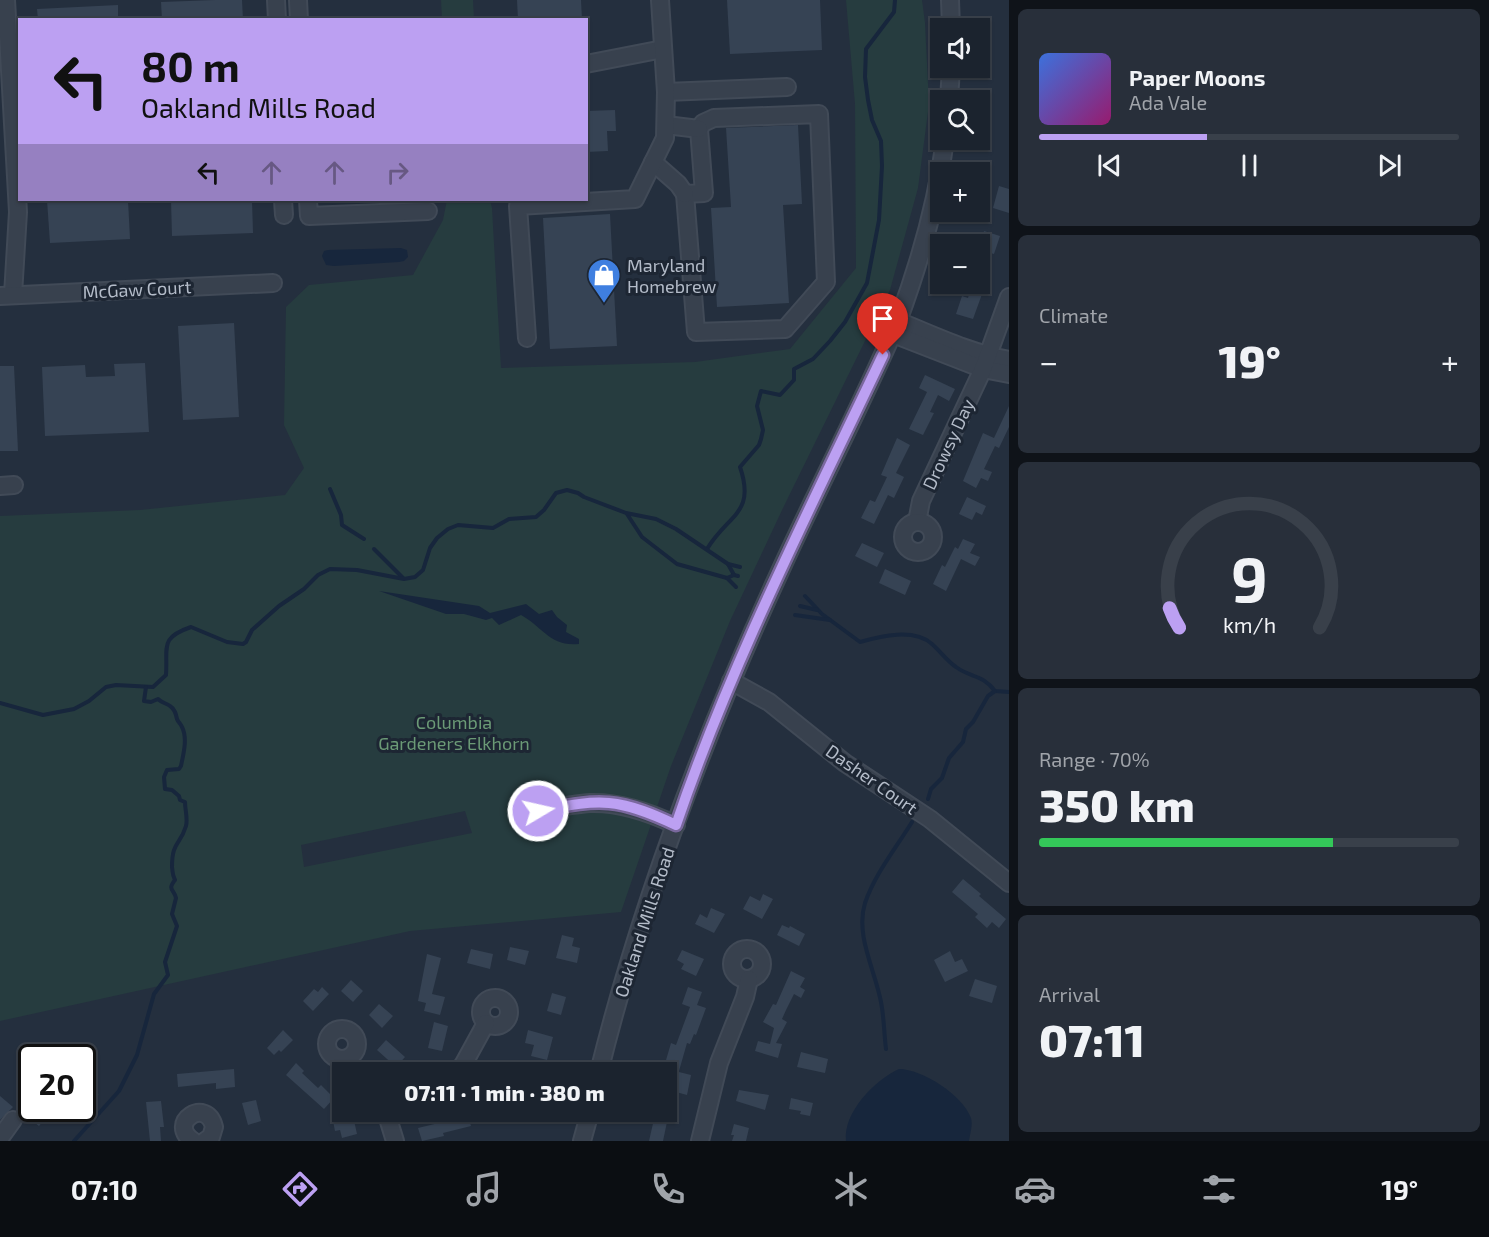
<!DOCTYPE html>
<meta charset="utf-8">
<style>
body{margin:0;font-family:"Exo 2",sans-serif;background:#282f3a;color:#f1f3f6;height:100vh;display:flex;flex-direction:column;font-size:22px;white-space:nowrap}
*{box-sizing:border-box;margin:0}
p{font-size:20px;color:#a0a4aa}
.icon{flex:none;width:33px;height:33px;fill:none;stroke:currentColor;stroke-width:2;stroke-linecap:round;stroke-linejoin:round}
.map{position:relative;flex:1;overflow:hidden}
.sheet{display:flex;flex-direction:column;gap:9px;padding:9px;background:#0f1319;width:480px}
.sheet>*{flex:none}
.banner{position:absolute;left:18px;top:18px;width:570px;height:183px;border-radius:0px;box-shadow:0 2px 4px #0004,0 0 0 2px #39404a;background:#bca0f2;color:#111;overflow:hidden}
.fabs{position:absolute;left:930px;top:18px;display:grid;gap:12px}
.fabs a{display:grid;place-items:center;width:60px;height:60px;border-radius:0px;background:#1b232e;box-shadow:0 2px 4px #0004,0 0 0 2px #39404a;font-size:30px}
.speed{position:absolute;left:18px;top:1044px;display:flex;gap:12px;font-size:30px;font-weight:700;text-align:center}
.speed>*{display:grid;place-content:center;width:78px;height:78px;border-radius:50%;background:#1b232e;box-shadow:0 2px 4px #0004,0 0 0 2px #39404a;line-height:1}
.speed .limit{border:3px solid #111;border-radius:9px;background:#fff;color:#111}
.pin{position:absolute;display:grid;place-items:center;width:51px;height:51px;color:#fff;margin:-62px -26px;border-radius:50% 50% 50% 0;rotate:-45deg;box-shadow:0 0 6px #0007}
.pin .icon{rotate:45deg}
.me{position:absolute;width:66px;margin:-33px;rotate:81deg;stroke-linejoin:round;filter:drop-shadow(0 0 4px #0008)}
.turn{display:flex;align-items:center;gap:21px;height:126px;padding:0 24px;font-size:27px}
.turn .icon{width:78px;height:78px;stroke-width:2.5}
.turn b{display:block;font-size:42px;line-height:51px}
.lanes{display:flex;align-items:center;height:57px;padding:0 24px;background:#0003;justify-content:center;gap:30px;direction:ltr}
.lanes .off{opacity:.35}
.big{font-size:45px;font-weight:800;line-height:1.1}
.sheet .tile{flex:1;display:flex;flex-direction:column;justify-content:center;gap:9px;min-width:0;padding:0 21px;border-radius:9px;background:#282f3a}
.sheet .dial{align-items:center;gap:0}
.dial svg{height:156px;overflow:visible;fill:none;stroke:#39404a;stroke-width:7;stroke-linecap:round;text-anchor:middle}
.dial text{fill:#f1f3f6;stroke:none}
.song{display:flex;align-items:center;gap:18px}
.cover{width:72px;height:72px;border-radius:9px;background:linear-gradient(135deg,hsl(220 70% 55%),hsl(320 70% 35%))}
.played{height:6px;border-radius:3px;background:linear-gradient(90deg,#bca0f2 40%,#39404a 40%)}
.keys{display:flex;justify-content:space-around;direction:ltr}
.heat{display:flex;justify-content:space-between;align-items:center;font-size:33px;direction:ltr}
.charge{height:9px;border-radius:4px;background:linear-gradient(90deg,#34c759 70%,#39404a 0)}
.trip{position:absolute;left:332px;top:1062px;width:345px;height:60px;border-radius:0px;background:#1b232e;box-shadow:0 2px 4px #0004,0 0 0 2px #39404a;font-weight:800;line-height:60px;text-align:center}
.tabs{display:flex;height:96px;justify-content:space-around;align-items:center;background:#0b0e12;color:#a0a4aa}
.tabs .icon{width:42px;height:42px}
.tabs .on{color:#bca0f2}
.tabs b{font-size:27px;color:#f1f3f6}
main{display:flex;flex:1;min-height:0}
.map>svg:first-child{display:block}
</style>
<main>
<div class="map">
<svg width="1009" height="1141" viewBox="0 0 1009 1141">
<rect width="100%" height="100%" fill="#242f3e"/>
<g fill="#263c3f" fill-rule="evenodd">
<polygon points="441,0 473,0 474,19 442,19"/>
<path d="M846,0H922L925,23L929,104L918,188L890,290L783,508L730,621L671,766L621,912L410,931L0,1021V516L140,510L285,495L304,468L284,425L286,307L309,285L413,275L443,220L447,200H490L492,208L501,368L695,362L790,349L856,268L855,104ZM465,811L472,833L304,867L301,845Z"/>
<polygon points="82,1079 87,1081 89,1086 93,1084 99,1095 89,1098 92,1108 79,1113 77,1109 82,1108"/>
</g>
<g fill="#17263c">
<polygon points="401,248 407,250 408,257 404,261 399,262 334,266 326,265 322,256 324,251 328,250"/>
<path d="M379,591L479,606L490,613L526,604L539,614L552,610L557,617L567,625L566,632L579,639V644C550,647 543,627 521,615L499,625L492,618L486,620L464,614H446Z"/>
<path d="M899,1069C922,1069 963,1095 971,1118C973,1125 970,1134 969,1141H846C843,1112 875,1080 899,1069Z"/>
</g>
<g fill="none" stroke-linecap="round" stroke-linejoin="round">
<g stroke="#17263c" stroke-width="4">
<polyline points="330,489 341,515 342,525 364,539"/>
<polyline points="627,514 642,537 677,564 727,578"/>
<polyline points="374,549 403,578"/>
<path d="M707,549C728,514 756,514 740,467L759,445L761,439L763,430L757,406L761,391L780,395L794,380V369L813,359L830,341L845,322L867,283L879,220L882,166L881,141L872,120L868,100L865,77L866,49L894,12L895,0"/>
<polyline points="728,564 734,575 738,576"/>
<polyline points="734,575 727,578 736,587"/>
<path d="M805,596L822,614L860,642C881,636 914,628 932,644C940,651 947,661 956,667C971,678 982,674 995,691L1009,692"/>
<polyline points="800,606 817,610"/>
<polyline points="795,615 830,620"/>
<path d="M0,703L43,715L74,709L89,701L106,687L116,685L153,687L166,675C168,647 159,638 191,627L227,642L243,644L246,642L252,630L279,606L304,589L318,575L330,569L357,570L404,579L415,577L423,570L430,548L437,538L448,529L458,525L493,528L509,519L536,517L544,510L556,493L567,490L578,493L584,497L626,513L656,519L676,529L728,564L740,567"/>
<polyline points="928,799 931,789 942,778 949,758 963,742 966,729 973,722 988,696 995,691"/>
<path d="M886,1049C884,1033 884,1017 881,1002C875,970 855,935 865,903C875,874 896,848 912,822"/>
<path d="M74,1141L119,1091L137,1055L154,994L168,975L165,962L177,926L172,914L176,898C174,889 167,890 175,880C172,874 173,873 172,867C172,841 180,846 186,826C188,819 185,810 185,802L180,800L179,796L172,790L165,789L164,777L167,770L179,769L181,766C183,755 188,739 182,727C181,724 178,722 177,719C176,714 175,709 170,706C166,703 162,703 158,699L151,702L144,701L146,687"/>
</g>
</g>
<g fill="#364354">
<polygon points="215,0 242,0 243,20 162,20 161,2"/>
<polygon points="517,0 581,0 582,20 518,20"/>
<polygon points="727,0 820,0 822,50 730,54"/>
<polygon points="118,5 118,20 38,20 37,9"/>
<polygon points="615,110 616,131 607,131 608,151 586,152 586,111"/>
<polygon points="798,125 802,204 783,205 789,303 717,307 711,208 731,207 726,128"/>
<polygon points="999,186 1009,189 1009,213 993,208"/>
<polygon points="47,200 128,200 130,239 50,243"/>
<polygon points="171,200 252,200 253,233 172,236"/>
<polygon points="610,214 617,346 550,349 543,218"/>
<polygon points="984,231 1000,236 994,254 980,250"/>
<polygon points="980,268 990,272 973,319 956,314 962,296 968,298 972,284 980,284"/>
<polygon points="234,323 239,417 183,420 178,326"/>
<polygon points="145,363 149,432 45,436 42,367 85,365 86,377 115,376 114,364"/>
<polygon points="0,366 14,366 18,451 0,451"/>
<polygon points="925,375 955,389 949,401 938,395 930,412 934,413 923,435 909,429 927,392 919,388"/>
<polygon points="1009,406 1009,427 999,448 995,446 984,469 992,472 988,481 981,478 976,488 963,481 983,433 994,438"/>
<polygon points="897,438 910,445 896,473 904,477 894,498 888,495 874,524 861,518 870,500 875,502 887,477 881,475"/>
<polygon points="967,497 986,506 982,515 976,512 972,520 959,514"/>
<polygon points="963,539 975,544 970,553 980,557 975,566 961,559 946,591 933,584 942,565 945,567 955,547 958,549"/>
<polygon points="862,543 884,553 877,567 855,556"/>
<polygon points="885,569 911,581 905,595 879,583"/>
<polygon points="963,879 981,894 979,896 1006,919 999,928 992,922 987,928 975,917 978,914 952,892"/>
<polygon points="763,894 773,899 762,919 743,909 750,896 760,901"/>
<polygon points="711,908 725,914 714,933 695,924 700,914 707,918"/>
<polygon points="782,925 789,928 790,926 805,934 799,946 777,935"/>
<polygon points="562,935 574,938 572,946 580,948 577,963 556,958"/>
<polygon points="510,947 529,951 525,965 507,960"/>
<polygon points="471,949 493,954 490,969 467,963"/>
<polygon points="682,950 704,959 696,976 681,969 684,964 677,960"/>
<polygon points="950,951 955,962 962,959 968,971 945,982 934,960"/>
<polygon points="427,954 441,958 432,994 445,997 440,1015 424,1011 426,1003 418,1001"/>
<polygon points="791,971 805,978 800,987 805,990 801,998 794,994 786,1010 782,1019 787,1022 776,1043 782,1044 778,1058 755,1051 758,1041 770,1044 774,1028 763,1022 773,1004 776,1005"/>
<polygon points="975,979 997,986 992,1003 969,996"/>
<polygon points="351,980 363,991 353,1002 341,991"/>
<polygon points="322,987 329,994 313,1011 303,1001 314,989 318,992"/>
<polygon points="688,987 702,992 697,1005 706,1008 696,1035 694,1034 690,1044 687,1043 679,1071 664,1067 671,1043 676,1045 690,1007 682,1004"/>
<polygon points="552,993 566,997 561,1015 547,1011"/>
<polygon points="379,1004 393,1016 382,1028 369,1015"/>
<polygon points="434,1022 448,1026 442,1051 428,1048"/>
<polygon points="283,1030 293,1040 281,1052 279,1050 274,1055 267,1048"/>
<polygon points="528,1030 553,1037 547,1060 531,1056 534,1045 525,1043"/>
<polygon points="386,1040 405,1057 396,1067 377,1050"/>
<polygon points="801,1052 828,1059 825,1073 797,1067"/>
<polygon points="510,1061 543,1069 543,1072 507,1072"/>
<polygon points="296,1063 304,1071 302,1073 318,1088 321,1085 334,1098 324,1109 286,1075"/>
<polygon points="234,1069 235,1087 216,1089 216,1083 178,1087 177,1074"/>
<polygon points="679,1072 691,1075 687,1095 676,1092"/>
<polygon points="739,1090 769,1095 765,1110 736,1101"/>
<polygon points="0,1096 13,1107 0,1120"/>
<polygon points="791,1098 813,1103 810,1116 800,1114 801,1111 789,1109"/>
<polygon points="256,1100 261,1121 248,1125 242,1103"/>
<polygon points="161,1101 164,1127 160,1127 161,1141 150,1141 146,1102"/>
<polygon points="28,1103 32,1108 41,1108 48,1115 39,1126 21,1112"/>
<polygon points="467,1112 471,1126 443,1133 444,1136 422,1141 418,1128 451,1120 450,1116"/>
<polygon points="353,1116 357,1134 342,1138 340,1130 335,1131 333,1121"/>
<polygon points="654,1119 667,1122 663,1141 649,1141"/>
<polygon points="734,1124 749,1128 746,1141 732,1141 734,1135 731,1135"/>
</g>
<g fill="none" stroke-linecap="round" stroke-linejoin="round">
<g stroke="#414a57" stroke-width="20">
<g id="minor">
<polyline points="6,0 18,212 13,295"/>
<polyline points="276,0 277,20"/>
<polyline points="298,0 299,20"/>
<polyline points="950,0 951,28"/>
<polyline points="586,64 663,49"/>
<polyline points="666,92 787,87"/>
<polyline points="949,100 951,68"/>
<polygon points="819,114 826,282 785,329 696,332 685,194 704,193 699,129 703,123 714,118"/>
<polyline points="666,125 699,129"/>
<polyline points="653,162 678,184 685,194"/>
<polyline points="283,200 284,215"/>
<polyline points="308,200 309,216 428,211"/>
<polyline points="0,296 273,283"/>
<path d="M898,321C935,336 970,353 1009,360"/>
<polyline points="893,334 983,369 1009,374"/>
<polyline points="527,338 518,206 635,199 665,138 666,92 660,0"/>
<polyline points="0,486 14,485"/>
<polyline points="917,522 921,501 983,369 1009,297"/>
<circle cx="918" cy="537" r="15"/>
<polyline points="731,681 769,702 845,763 930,819 1009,883"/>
<path d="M538,811C555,808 573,804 590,803C620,802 649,812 676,825"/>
<circle cx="747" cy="964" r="15"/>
<circle cx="495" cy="1012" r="14"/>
<circle cx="342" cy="1044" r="15"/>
<polyline points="456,1072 463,1065 486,1023"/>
<path d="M599,1072C642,898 707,729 782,567C820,484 862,404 898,321C920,262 937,202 945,140"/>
<polyline points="386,1112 395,1141"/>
<polyline points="0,1138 13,1120"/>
<path d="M193,1141C166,1123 207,1096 214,1127L211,1137L205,1141"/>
<polyline points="582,1141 590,1112"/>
<polyline points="700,1141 719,1063 745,997 749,979"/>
</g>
</g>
<use href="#minor" stroke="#38414e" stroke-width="16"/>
</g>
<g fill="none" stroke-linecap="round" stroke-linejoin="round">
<g stroke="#7a689d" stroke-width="15">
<path id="route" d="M538,811C561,807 585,801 609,803C632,805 655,815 676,825C731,663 810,509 883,355"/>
</g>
<use href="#route" stroke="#bca0f2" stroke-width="10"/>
</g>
<defs>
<g id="shop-pin" transform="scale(1.725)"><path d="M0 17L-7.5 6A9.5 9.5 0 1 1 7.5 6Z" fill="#3f7fe0" stroke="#1d2633"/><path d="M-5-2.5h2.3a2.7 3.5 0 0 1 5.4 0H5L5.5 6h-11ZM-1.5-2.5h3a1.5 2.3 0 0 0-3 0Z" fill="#fff"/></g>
</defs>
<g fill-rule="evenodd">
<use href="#shop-pin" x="604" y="275"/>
</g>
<g text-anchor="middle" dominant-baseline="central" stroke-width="6" stroke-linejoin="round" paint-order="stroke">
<g font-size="18" fill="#b4bcc9" stroke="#1d2633" text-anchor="start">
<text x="627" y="265">Maryland<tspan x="627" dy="21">Homebrew</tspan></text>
</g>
<g font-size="18" fill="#b4bcc9" stroke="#1d2633">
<text transform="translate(137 289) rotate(-3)">McGaw Court</text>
<text transform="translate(948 444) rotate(-65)">Drowsy Day</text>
<text transform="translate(872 779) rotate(35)">Dasher Court</text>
<text transform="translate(644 922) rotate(-72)">Oakland Mills Road</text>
</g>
<g font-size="18" fill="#6b9a76" stroke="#1d2633">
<text x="454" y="722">Columbia<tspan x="454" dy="21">Gardeners Elkhorn</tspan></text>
</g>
</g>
</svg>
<div class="fabs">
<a><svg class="icon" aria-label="sound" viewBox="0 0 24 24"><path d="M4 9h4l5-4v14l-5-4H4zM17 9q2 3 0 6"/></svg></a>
<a><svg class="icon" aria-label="search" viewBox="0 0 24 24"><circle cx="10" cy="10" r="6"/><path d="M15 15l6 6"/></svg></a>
<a>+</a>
<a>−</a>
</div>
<div class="speed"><div class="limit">20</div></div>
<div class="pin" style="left:883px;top:355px;background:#d93025"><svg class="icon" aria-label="arrive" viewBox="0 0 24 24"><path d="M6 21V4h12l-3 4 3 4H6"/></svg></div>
<svg class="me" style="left:538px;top:811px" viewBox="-20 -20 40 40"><circle r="17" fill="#bca0f2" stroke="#fff" stroke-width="3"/><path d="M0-11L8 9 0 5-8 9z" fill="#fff"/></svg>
<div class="trip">07:11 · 1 min · 380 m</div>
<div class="banner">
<div class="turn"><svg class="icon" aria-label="left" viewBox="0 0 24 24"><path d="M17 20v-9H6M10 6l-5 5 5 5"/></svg><div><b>80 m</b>Oakland Mills Road</div></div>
<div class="lanes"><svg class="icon" aria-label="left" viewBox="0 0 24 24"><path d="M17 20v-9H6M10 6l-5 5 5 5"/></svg><svg class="icon off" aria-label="ahead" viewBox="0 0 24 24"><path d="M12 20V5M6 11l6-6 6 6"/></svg><svg class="icon off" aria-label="ahead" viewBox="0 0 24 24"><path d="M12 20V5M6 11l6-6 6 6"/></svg><svg class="icon off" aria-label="right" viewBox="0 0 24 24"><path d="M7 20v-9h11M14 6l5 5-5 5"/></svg></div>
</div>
</div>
<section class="sheet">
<div class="tile">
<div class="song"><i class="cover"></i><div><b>Paper Moons</b><p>Ada Vale</p></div></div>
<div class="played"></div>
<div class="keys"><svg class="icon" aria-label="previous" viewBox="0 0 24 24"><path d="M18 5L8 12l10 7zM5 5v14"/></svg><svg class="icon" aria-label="pause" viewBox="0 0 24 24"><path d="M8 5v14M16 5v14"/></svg><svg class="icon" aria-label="next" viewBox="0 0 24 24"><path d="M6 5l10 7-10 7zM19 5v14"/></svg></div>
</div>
<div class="tile"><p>Climate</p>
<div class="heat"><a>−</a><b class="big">19°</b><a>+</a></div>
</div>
<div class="tile dial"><svg viewBox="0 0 100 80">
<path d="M14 69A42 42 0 1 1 86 69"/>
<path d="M14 69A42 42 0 0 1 9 59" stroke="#bca0f2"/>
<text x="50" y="56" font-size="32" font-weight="700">9</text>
<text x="50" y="72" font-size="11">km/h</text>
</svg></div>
<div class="tile"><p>Range · 70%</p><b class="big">350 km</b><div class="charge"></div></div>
<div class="tile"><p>Arrival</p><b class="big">07:11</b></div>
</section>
</main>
<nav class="tabs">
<b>07:10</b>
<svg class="icon on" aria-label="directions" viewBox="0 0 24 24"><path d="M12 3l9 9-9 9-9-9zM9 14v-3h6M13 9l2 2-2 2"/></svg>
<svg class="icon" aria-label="music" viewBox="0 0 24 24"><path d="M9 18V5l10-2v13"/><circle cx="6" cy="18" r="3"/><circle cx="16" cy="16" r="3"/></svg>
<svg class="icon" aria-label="phone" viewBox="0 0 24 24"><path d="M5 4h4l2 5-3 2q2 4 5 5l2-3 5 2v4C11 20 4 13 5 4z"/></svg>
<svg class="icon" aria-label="climate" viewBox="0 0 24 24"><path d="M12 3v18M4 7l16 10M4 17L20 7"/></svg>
<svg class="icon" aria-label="car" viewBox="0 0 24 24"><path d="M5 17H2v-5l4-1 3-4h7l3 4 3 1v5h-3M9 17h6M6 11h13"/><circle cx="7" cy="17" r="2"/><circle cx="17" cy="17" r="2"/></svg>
<svg class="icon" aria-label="filters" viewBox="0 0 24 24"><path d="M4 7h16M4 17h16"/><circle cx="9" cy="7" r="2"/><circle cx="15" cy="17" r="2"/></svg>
<b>19°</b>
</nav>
